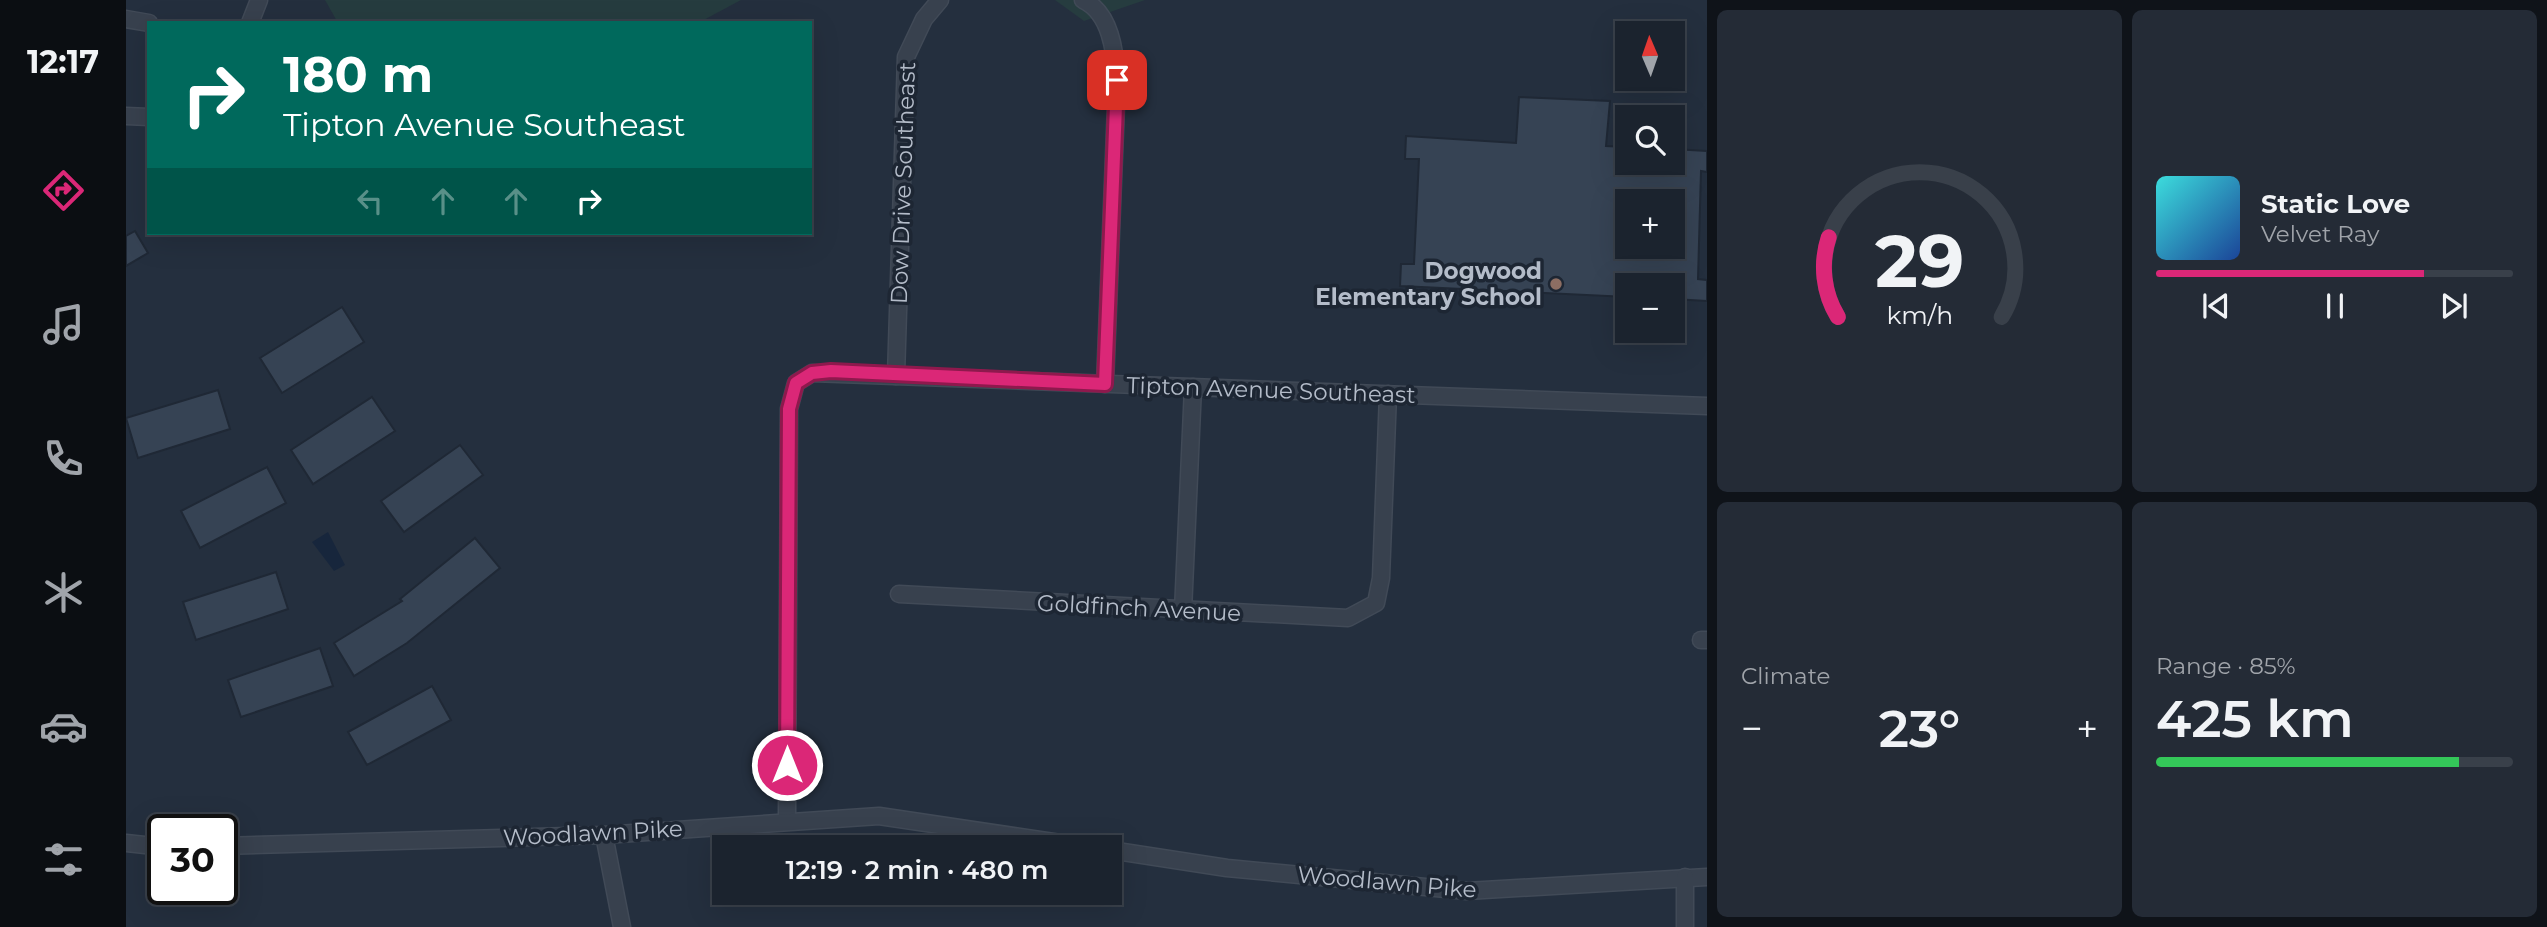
<!DOCTYPE html>
<meta charset="utf-8">
<style>
body{margin:0;font-family:Montserrat,sans-serif;background:#242b36;color:#f1f3f6;height:100vh;display:flex;flex-direction:column;font-size:26px;white-space:nowrap}
*{box-sizing:border-box;margin:0}
p{font-size:23px;color:#a0a4aa}
.icon{flex:none;width:38px;height:38px;fill:none;stroke:currentColor;stroke-width:2;stroke-linecap:round;stroke-linejoin:round}
.map{position:relative;flex:1;overflow:hidden}
.sheet{display:flex;flex-direction:column;gap:10px;padding:10px;background:#0f1319;width:840px}
.sheet>*{flex:none}
.top-card{position:absolute;left:21px;top:21px;width:665px;height:214px;border-radius:0px;box-shadow:0 7px 28px #0002,0 0 0 2px #39404a;background:#00695c;color:#fff;overflow:hidden}
.needle{width:46px;rotate:358deg}
.controls{position:absolute;left:1489px;top:21px;display:grid;gap:14px}
.controls a{display:grid;place-items:center;width:70px;height:70px;border-radius:0px;background:#1b232e;box-shadow:0 7px 28px #0002,0 0 0 2px #39404a;font-size:35px}
.speed{position:absolute;left:21px;top:814px;display:flex;gap:14px;font-size:35px;font-weight:700;text-align:center}
.speed>*{display:grid;place-content:center;width:91px;height:91px;border-radius:50%;background:#1b232e;box-shadow:0 7px 28px #0002,0 0 0 2px #39404a;line-height:1}
.speed .limit{border:4px solid #111;border-radius:10px;background:#fff;color:#111}
.pin{position:absolute;display:grid;place-items:center;width:60px;height:60px;color:#fff;margin:-30px;border-radius:14px;box-shadow:0 4px 10px #0006}
.me{position:absolute;width:77px;margin:-38px;rotate:0deg;stroke-linejoin:round;filter:drop-shadow(0 0 5px #0008)}
.turn{display:flex;align-items:center;gap:24px;height:147px;padding:0 21px;font-size:32px}
.turn .icon{width:91px;height:91px;stroke-width:2.5}
.turn b{display:block;font-size:49px;line-height:60px}
.lanes{display:flex;align-items:center;height:66px;padding:0 21px;background:#0003;justify-content:center;gap:35px;direction:ltr}
.lanes .off{opacity:.35}
.big{font-size:52px;font-weight:600;line-height:1.1}
.sheet .card{flex:1;display:flex;flex-direction:column;justify-content:center;gap:10px;min-width:0;padding:0 24px;border-radius:10px;background:#242b36}
.sheet .dial{align-items:center;gap:0}
.dial svg{height:182px;overflow:visible;fill:none;stroke:#39404a;stroke-width:7;stroke-linecap:round;text-anchor:middle}
.dial text{fill:#f1f3f6;stroke:none}
.song{display:flex;align-items:center;gap:21px}
.cover{width:84px;height:84px;border-radius:10px;background:linear-gradient(135deg,hsl(180 70% 55%),hsl(220 70% 35%))}
.played{height:7px;border-radius:4px;background:linear-gradient(90deg,#db2777 75%,#39404a 75%)}
.keys{display:flex;justify-content:space-around;direction:ltr}
.heat{display:flex;justify-content:space-between;align-items:center;font-size:38px;direction:ltr}
.charge{height:10px;border-radius:5px;background:linear-gradient(90deg,#34c759 85%,#39404a 0)}
.sheet .tiles{flex:1;display:grid;gap:10px;grid-template-columns:repeat(2,1fr)}
.trip{position:absolute;left:586px;top:835px;width:410px;height:70px;border-radius:0px;background:#1b232e;box-shadow:0 7px 28px #0002,0 0 0 2px #39404a;font-weight:600;line-height:70px;text-align:center}
main{display:flex;flex:1;min-height:0}
.menu{display:flex;flex-direction:column;width:126px;justify-content:space-around;align-items:center;background:#0b0e12;color:#a0a4aa}
.menu .icon{width:49px;height:49px}
.menu .current{color:#db2777}
.menu b{font-size:32px;color:#f1f3f6}
.map>svg:first-child{display:block}
</style>
<main>
<nav class="menu">
<b>12:17</b>
<svg class="icon current" aria-label="directions" viewBox="0 0 24 24"><path d="M12 3l9 9-9 9-9-9zM9 14v-3h6M13 9l2 2-2 2"/></svg>
<svg class="icon" aria-label="music" viewBox="0 0 24 24"><path d="M9 18V5l10-2v13"/><circle cx="6" cy="18" r="3"/><circle cx="16" cy="16" r="3"/></svg>
<svg class="icon" aria-label="phone" viewBox="0 0 24 24"><path d="M5 4h4l2 5-3 2q2 4 5 5l2-3 5 2v4C11 20 4 13 5 4z"/></svg>
<svg class="icon" aria-label="climate" viewBox="0 0 24 24"><path d="M12 3v18M4 7l16 10M4 17L20 7"/></svg>
<svg class="icon" aria-label="car" viewBox="0 0 24 24"><path d="M5 17H2v-5l4-1 3-4h7l3 4 3 1v5h-3M9 17h6M6 11h13"/><circle cx="7" cy="17" r="2"/><circle cx="17" cy="17" r="2"/></svg>
<svg class="icon" aria-label="filters" viewBox="0 0 24 24"><path d="M4 7h16M4 17h16"/><circle cx="9" cy="7" r="2"/><circle cx="15" cy="17" r="2"/></svg>
</nav>
<div class="map">
<svg width="1581" height="927" viewBox="0 0 1581 927">
<rect width="100%" height="100%" fill="#242f3e"/>
<g fill="#263c3f">
<polygon points="199,0 615,0 572,23 212,23"/>
<polygon points="929,0 1019,0 958,21"/>
</g>
<polygon fill="#17263c" points="202,532 219,565 208,571 186,542"/>
<g fill="#364354" stroke="#1f2835" stroke-width="2" fill-rule="evenodd">
<path d="M1393,97L1484,101L1480,146L1502,147V163H1547V149L1581,151V172L1575,171L1572,279L1581,280V301L1547,299V285H1502V297L1274,286L1275,264H1288L1293,159H1279L1280,136L1390,143ZM1502,201H1547V247H1502Z"/>
<polygon points="9,231 22,253 0,266 0,236"/>
<polygon points="216,307 238,342 156,393 134,358"/>
<polygon points="92,390 104,429 12,458 0,418"/>
<polygon points="246,397 269,431 187,484 165,450"/>
<polygon points="334,445 357,475 278,532 255,501"/>
<polygon points="141,467 160,503 74,548 55,511"/>
<polygon points="349,538 374,568 281,643 228,676 208,643 276,601 274,599"/>
<polygon points="150,572 162,609 70,640 57,602"/>
<polygon points="194,648 207,686 115,717 102,680"/>
<polygon points="306,686 325,720 241,765 222,732"/>
</g>
<g fill="none" stroke-linecap="round" stroke-linejoin="round">
<g stroke="#414a57" stroke-width="19">
<g id="street">
<path d="M957,0C985,13 989,52 991,80L979,384"/>
<polyline points="0,19 23,23"/>
<polyline points="124,23 133,0"/>
<polyline points="0,116 23,117"/>
<polyline points="770,376 780,57 798,19 814,0"/>
<polyline points="773,594 1222,618 1250,603 1255,578 1262,394"/>
<polyline points="1057,611 1067,387"/>
<polyline points="1575,640 1581,640"/>
<polyline points="661,820 663,409 670,383 686,373 1581,406"/>
<polyline points="478,835 496,927"/>
<polyline points="0,843 37,847"/>
<polyline points="96,846 478,835 753,816 961,847"/>
<polyline points="984,850 1101,868 1341,891 1581,877"/>
<polyline points="1559,877 1559,927"/>
</g>
</g>
<use href="#street" stroke="#38414e" stroke-width="16"/>
</g>
<g fill="none" stroke-linecap="round" stroke-linejoin="round">
<g stroke="#8e194d" stroke-width="18">
<polyline id="route" points="661,765 663,409 670,383 686,373 705,371 979,384 991,80"/>
</g>
<use href="#route" stroke="#db2777" stroke-width="12"/>
</g>
<circle fill="#8d6e63" stroke="#1d2633" stroke-width="2.5" cx="1430" cy="284" r="7"/>
<g text-anchor="middle" dominant-baseline="central" stroke-width="7" stroke-linejoin="round" paint-order="stroke">
<g font-size="23" fill="#b4bcc9" stroke="#1d2633">
<text transform="translate(777 183) rotate(-88)">Dow Drive Southeast</text>
<text transform="translate(1145 390) rotate(2)">Tipton Avenue Southeast</text>
<text transform="translate(1013 608) rotate(3)">Goldfinch Avenue</text>
<text transform="translate(467 833) rotate(-3)">Woodlawn Pike</text>
<text transform="translate(1261 882) rotate(5)">Woodlawn Pike</text>
</g>
<g font-size="23" font-weight="bold" fill="#b4bcc9" stroke="#1d2633" text-anchor="end">
<text x="1416" y="271">Dogwood<tspan x="1416" dy="26">Elementary School</tspan></text>
</g>
</g>
</svg>
<div class="controls">
<a><svg class="needle" viewBox="-14 -14 28 28"><path d="M0-13l5 13h-10z" fill="#e53935"/><path d="M0 13l5-13h-10z" fill="#a0a4aa"/></svg></a>
<a><svg class="icon" aria-label="search" viewBox="0 0 24 24"><circle cx="10" cy="10" r="6"/><path d="M15 15l6 6"/></svg></a>
<a>+</a>
<a>−</a>
</div>
<div class="speed"><div class="limit">30</div></div>
<div class="pin" style="left:991px;top:80px;background:#d93025"><svg class="icon" aria-label="arrive" viewBox="0 0 24 24"><path d="M6 21V4h12l-3 4 3 4H6"/></svg></div>
<svg class="me" style="left:661px;top:765px" viewBox="-20 -20 40 40"><circle r="17" fill="#db2777" stroke="#fff" stroke-width="3"/><path d="M0-11L8 9 0 5-8 9z" fill="#fff"/></svg>
<div class="trip">12:19 · 2 min · 480 m</div>
<div class="top-card">
<div class="turn"><svg class="icon" aria-label="right" viewBox="0 0 24 24"><path d="M7 20v-9h11M14 6l5 5-5 5"/></svg><div><b>180 m</b>Tipton Avenue Southeast</div></div>
<div class="lanes"><svg class="icon off" aria-label="left" viewBox="0 0 24 24"><path d="M17 20v-9H6M10 6l-5 5 5 5"/></svg><svg class="icon off" aria-label="ahead" viewBox="0 0 24 24"><path d="M12 20V5M6 11l6-6 6 6"/></svg><svg class="icon off" aria-label="ahead" viewBox="0 0 24 24"><path d="M12 20V5M6 11l6-6 6 6"/></svg><svg class="icon" aria-label="right" viewBox="0 0 24 24"><path d="M7 20v-9h11M14 6l5 5-5 5"/></svg></div>
</div>
</div>
<section class="sheet">
<div class="tiles">
<div class="card dial"><svg viewBox="0 0 100 80">
<path d="M14 69A42 42 0 1 1 86 69"/>
<path d="M14 69A42 42 0 0 1 10 34" stroke="#db2777"/>
<text x="50" y="56" font-size="32" font-weight="700">29</text>
<text x="50" y="72" font-size="11">km/h</text>
</svg></div>
<div class="card">
<div class="song"><i class="cover"></i><div><b>Static Love</b><p>Velvet Ray</p></div></div>
<div class="played"></div>
<div class="keys"><svg class="icon" aria-label="previous" viewBox="0 0 24 24"><path d="M18 5L8 12l10 7zM5 5v14"/></svg><svg class="icon" aria-label="pause" viewBox="0 0 24 24"><path d="M8 5v14M16 5v14"/></svg><svg class="icon" aria-label="next" viewBox="0 0 24 24"><path d="M6 5l10 7-10 7zM19 5v14"/></svg></div>
</div>
<div class="card"><p>Climate</p>
<div class="heat"><a>−</a><b class="big">23°</b><a>+</a></div>
</div>
<div class="card"><p>Range · 85%</p><b class="big">425 km</b><div class="charge"></div></div>
</div>
</section>
</main>
